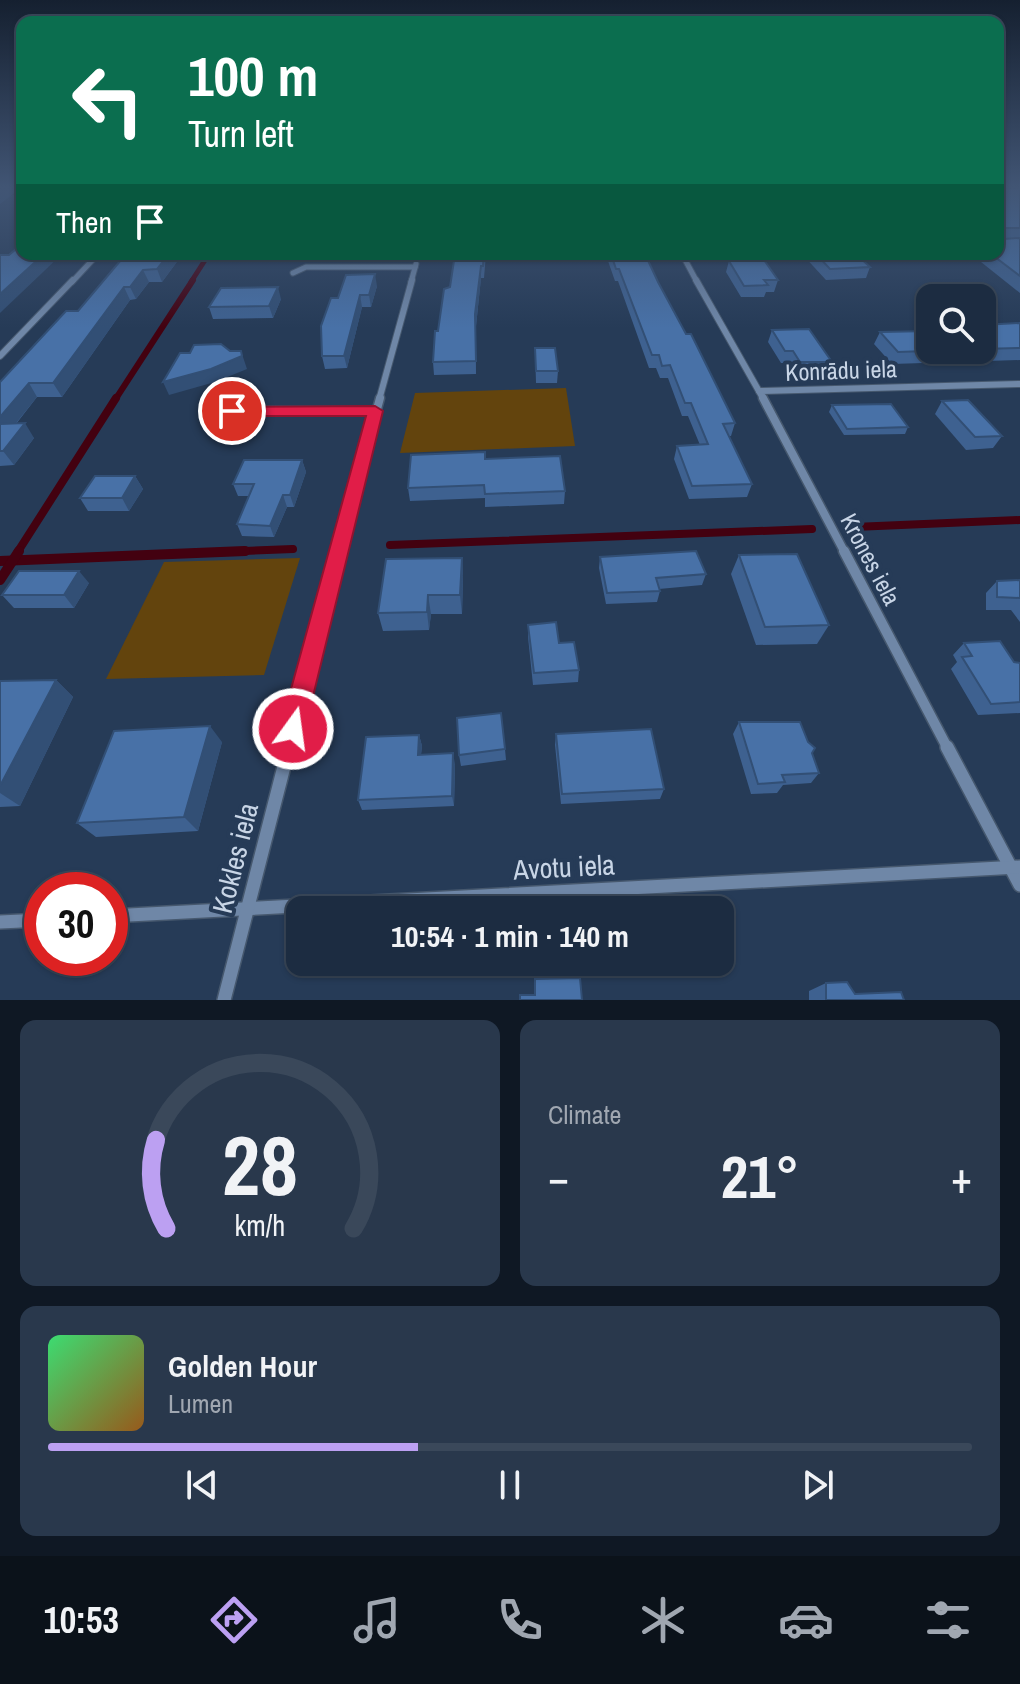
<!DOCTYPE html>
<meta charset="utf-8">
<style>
body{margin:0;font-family:"Archivo Narrow",sans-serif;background:#29384c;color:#f1f3f6;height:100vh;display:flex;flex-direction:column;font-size:30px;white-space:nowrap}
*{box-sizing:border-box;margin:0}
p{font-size:26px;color:#a0a7b1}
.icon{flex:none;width:44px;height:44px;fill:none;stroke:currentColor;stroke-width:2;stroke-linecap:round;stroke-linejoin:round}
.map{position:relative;height:1000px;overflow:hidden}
.details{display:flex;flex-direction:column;gap:20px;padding:20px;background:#0f1824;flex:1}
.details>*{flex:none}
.banner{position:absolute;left:16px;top:16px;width:988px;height:244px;border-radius:16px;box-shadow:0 2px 6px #0004,0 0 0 2px #3a485a;background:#0b6e4f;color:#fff;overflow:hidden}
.fabs{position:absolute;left:916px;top:284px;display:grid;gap:16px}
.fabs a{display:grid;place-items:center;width:80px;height:80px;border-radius:16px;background:#1c2c41;box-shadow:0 2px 6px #0004,0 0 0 2px #3a485a;font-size:40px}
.speed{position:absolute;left:24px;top:872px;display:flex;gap:16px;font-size:40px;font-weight:700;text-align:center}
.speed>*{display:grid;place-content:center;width:104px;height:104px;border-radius:50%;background:#1c2c41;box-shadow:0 2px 6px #0004,0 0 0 2px #3a485a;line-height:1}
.speed .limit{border:12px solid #d22;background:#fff;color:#111}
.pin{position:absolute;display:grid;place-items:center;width:68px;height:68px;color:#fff;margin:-34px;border:4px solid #fff;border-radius:50%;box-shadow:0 2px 8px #0007}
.me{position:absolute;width:88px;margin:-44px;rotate:14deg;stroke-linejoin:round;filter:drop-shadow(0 0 6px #0008)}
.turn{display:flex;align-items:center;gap:28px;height:168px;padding:0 40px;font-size:36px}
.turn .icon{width:104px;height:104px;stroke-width:2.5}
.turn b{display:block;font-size:56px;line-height:68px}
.then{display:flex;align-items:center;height:76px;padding:0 40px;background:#0003;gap:16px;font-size:30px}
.big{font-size:60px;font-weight:800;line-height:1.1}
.details .tile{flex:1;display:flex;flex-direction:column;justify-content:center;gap:12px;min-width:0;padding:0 28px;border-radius:16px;background:#29384c}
.details .dial{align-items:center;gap:0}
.dial svg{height:208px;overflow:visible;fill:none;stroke:#3a485a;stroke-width:7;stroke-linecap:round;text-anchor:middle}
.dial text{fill:#f1f3f6;stroke:none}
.song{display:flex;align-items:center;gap:24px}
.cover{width:96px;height:96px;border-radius:12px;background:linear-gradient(135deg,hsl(140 70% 55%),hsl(30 70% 35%))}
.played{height:8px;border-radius:4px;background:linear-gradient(90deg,#bca0f2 40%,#3a485a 40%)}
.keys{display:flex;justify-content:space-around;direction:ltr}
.heat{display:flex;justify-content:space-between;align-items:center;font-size:44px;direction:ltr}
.details .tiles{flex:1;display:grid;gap:20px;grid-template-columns:1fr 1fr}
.tile:last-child{grid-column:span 2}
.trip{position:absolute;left:286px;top:896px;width:448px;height:80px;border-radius:16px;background:#1c2c41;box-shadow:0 2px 6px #0004,0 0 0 2px #3a485a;font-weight:800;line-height:80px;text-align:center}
.menu{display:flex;height:128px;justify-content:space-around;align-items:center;background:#0b121a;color:#a0a7b1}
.menu .icon{width:56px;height:56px}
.menu .selected{color:#bca0f2}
.menu b{font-size:36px;color:#f1f3f6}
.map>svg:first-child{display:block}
</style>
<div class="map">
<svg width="1020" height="1000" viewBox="0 0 1020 1000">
<rect width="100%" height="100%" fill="#263b57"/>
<g fill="#63440d">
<polygon points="566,388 575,446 400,453 415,393"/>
<polygon points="300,558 264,675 106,679 164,562"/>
</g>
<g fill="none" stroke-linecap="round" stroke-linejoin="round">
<g stroke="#430110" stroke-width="5">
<polyline points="0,193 22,192"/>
<polyline points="191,282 209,254"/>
</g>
<polyline stroke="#430110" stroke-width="6" points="115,400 193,280"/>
<g stroke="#430110" stroke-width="8">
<polyline points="854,527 1020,520"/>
<polyline points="390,545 812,529"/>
<polyline points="17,553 116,398"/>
<polyline points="196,553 293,549"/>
</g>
<g stroke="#430110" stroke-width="10">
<polyline points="0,561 245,551"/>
<polyline points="0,580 19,551"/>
</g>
<g stroke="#46586e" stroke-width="7">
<g id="street-far4">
<polyline points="682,254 697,282"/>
<polyline points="293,273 306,267 415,267"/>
<polyline points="72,282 98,254"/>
<polyline points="411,282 416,264"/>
</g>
</g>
<g stroke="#46586e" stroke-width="8">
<g id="street-far3">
<polyline points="696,280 764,400"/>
<polyline points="0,356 73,280"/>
<polyline points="759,391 1020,384"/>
<polyline points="379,400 412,280"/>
</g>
</g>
<g stroke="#46586e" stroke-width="11">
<g id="street-far2">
<polyline points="763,398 845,553"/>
<polyline points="232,411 375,411"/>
<polyline points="338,553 380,398"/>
</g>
</g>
<g stroke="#46586e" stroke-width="13">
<g id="street-far1">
<polyline points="844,551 948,749"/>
<polyline points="288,749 339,551"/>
</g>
</g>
<g stroke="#46586e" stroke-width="16">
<g id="street">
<polyline points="947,747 1020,885"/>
<polyline points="110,916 1020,867"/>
<polyline points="0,922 42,920"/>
<polyline points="224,1000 289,747"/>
</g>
</g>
<use href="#street-far4" stroke="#6f87a7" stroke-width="5"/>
<use href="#street-far3" stroke="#6f87a7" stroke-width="6"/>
<use href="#street-far2" stroke="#6f87a7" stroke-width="8"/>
<use href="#street-far1" stroke="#6f87a7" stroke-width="10"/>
<use href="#street" stroke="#6f87a7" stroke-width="13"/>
</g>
<g fill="#3e6190">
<polygon points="998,188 1020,188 1020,293 971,254 998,254"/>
<polygon points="126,254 179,259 162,282 149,282 136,299 130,300 62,397 37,397 16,424 34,438 14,465 0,466 0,382 78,311"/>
<polygon points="455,254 486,254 484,278 481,278 476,326 476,374 434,375 433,362 450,287"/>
<polygon points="609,254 658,282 735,423 731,436 729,436 752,484 747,497 689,499 674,459 677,446 700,445 688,416 682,416 668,378 660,378 656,368 649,368 618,281 615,281 608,261"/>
<polygon points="802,254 856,254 870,267 866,278 826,280"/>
<polygon points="729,261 778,280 774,292 766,292 764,297 741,297 726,272"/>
<polygon points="377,286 371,307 362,307 347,368 325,369 322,356 338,298"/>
<polygon points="281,299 273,318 213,319 209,307"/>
<polygon points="1020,323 1020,360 892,364 874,344 880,332 930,350 982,350 982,325"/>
<polygon points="772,330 832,362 827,374 796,375 788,363 781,363 768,342"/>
<polygon points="535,348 558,371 557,383 536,383"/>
<polygon points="942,401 1002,436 993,448 966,450 935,414"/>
<polygon points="832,405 908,427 905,434 844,435 829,412"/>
<polygon points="485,459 565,491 564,504 485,507 485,498 410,501 408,488"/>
<polygon points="302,460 306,472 294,507 287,507 274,537 242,536 237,524 249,496 238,496 233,484"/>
<polygon points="135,476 143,489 129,511 88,511 80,498"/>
<polygon points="739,555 829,625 817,644 756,645 731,574"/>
<polygon points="600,557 706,574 702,585 659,589 660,591 657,602 606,604 599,568"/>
<polygon points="462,558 463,576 462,614 431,614 429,630 383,631 378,613"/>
<polygon points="1020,580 1020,622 1011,610 986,610 986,593 997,581"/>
<polygon points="89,583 74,608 14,608 2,595"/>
<polygon points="528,625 559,643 579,670 578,682 533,685 528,637"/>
<polygon points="964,643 1014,662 1020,663 1020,713 978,715 951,669 957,662 953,655"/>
<polygon points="56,680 73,697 20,806 0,807 0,681"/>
<polygon points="739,722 812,753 819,773 811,783 783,785 777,793 751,794 733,734"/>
<polygon points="556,734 664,789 660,799 561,804 555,745"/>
<polygon points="419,735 422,746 421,754 455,764 454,806 362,810 358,800"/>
<polygon points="222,742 198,831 96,837 77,823"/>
<polygon points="505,749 506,760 461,766 459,755"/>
<polygon points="826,983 855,994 904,1000 809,1000 809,991"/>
</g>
<g fill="#324f75">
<polygon points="3,188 21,188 0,204 0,190"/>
<polygon points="44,254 62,254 0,313 0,294"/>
<polygon points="169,254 177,254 179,259 162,282 157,269"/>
<polygon points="481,266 481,278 476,326 476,374 475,314"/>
<polygon points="143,270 149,282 136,299 130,287"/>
<polygon points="375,274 377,286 371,307 369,295"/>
<polygon points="124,287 130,300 62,397 53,383"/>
<polygon points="278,287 281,299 273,318 269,306"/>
<polygon points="360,295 362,307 347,368 344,356"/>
<polygon points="241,351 247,369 215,382 169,395 163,382"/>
<polygon points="29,383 37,397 4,438 0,432 0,417"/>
<polygon points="25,423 34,438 14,465 3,451"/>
<polygon points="302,460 306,472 294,507 290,495"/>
<polygon points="135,476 143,489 129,511 122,498"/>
<polygon points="283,495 287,507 274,537 270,526"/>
<polygon points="462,558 463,576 462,614 460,595"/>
<polygon points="79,571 89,583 74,608 64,595"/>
<polygon points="428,595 431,614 429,630 427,612"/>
<polygon points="56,680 73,697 20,806 0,793 0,786"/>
<polygon points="210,726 222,742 198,831 184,817"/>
<polygon points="419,735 422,746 420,765 418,755"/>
<polygon points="453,753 455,764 454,806 452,796"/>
</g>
<g fill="#4871a7" stroke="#324f75" stroke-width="2">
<polygon points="998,188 1020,188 1020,228 1003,228 998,235 1003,239 1020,238 1020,276 991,254 998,254"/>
<polygon points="22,244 22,254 44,254 0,294 0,255 9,255"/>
<polygon points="126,254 169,254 157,269 143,270 130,287 124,287 53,383 29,383 0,417 0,382 66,311 78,311"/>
<polygon points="455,254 484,254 483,266 481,266 475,314 476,361 433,362 435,331 438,331 444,289 450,287"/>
<polygon points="611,254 645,254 658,282 686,334 691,334 735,423 723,424 752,484 692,486 677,446 708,444 691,403 685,403 670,365 662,366 659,355 652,355 619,269 616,269"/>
<polygon points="816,254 856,254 870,267 830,269"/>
<polygon points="764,260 778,280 764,280 768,285 744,286 729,261"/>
<polygon points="375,274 369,295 360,295 344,356 322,356 321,326 331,298 338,298 346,275"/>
<polygon points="278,287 269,306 209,307 221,288"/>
<polygon points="1020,323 1020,348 982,349 982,325"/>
<polygon points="809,329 832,362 800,362 793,351 785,351 772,330"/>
<polygon points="930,331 930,350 954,350 898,352 880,332"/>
<polygon points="221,344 230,351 241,351 242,356 211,369 163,382 180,353 190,353 194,345"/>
<polygon points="535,348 555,348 558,371 536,371"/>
<polygon points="968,400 1002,436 975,437 942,401"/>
<polygon points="891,404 908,427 847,429 832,405"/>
<polygon points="25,423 3,451 0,451 0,424"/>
<polygon points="485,452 485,459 560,456 565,491 485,494 484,485 408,488 411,455"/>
<polygon points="244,460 302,460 290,495 283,495 270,526 237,524 254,484 233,484"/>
<polygon points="95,476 135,476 122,498 80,498"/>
<polygon points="696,551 706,574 656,578 660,591 607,593 600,557"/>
<polygon points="797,554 829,625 765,627 739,555"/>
<polygon points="462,558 460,595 428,595 427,612 378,613 386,559"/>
<polygon points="19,571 79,571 64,595 2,595"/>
<polygon points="1020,580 1020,598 997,597 997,581"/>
<polygon points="556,622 559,643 574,642 579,670 534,673 528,625"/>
<polygon points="1000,641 1014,662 1020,663 1020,702 991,704 962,657 972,656 964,643"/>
<polygon points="56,680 0,786 0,681"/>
<polygon points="501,713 505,749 459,755 457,718"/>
<polygon points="739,722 800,722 808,742 815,748 812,753 819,773 782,775 785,782 758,784"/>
<polygon points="210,726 184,817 77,823 114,731"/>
<polygon points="651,729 664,789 562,794 556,734"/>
<polygon points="419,735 418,755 453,753 452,796 358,800 366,737"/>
<polygon points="580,978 582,1000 520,1000 520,995 535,995 535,979"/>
<polygon points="847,982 855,994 901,992 904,1000 826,1000 826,983"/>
</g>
<linearGradient id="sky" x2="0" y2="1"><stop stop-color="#152030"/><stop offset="0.57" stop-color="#415574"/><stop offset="1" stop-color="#415574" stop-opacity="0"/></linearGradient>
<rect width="1020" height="328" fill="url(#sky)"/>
<polygon fill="#e11d48" stroke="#92132f" stroke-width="2" points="375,406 383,411 305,729 302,737 293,740 284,737 280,729 366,416 232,416 224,411 232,407"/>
<g text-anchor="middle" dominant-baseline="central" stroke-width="8" stroke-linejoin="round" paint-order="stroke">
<g font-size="24" fill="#c8d5e6" stroke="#263b57">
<text transform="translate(841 370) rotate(-2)">Konrādu iela</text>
<text transform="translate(871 559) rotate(62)">Krones iela</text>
</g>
<g font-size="28" fill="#c8d5e6" stroke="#263b57">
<text transform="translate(235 858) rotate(-76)">Kokles iela</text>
<text transform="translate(564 867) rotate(-3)">Avotu iela</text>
</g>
</g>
</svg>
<div class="fabs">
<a><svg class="icon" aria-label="search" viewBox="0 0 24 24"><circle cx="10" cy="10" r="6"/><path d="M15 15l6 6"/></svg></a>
</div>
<div class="speed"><div class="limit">30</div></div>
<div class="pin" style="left:232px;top:411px;background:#d93025"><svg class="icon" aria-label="arrive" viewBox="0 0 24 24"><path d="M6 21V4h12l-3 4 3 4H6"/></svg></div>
<svg class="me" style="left:293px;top:729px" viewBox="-20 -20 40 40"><circle r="17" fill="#e11d48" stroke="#fff" stroke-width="3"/><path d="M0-11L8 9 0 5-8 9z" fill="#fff"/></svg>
<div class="trip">10:54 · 1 min · 140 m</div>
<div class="banner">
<div class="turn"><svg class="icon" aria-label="left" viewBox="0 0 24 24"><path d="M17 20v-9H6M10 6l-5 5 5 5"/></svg><div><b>100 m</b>Turn left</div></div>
<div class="then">Then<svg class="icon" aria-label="arrive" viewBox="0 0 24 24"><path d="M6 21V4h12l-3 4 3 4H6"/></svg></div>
</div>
</div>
<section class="details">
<div class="tiles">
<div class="tile dial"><svg viewBox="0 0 100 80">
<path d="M14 69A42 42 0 1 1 86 69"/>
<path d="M14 69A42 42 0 0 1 10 35" stroke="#bca0f2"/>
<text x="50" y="56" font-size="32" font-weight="700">28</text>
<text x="50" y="72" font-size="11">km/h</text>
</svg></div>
<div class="tile"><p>Climate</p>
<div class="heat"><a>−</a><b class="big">21°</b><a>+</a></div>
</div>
<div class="tile">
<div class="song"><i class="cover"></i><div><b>Golden Hour</b><p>Lumen</p></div></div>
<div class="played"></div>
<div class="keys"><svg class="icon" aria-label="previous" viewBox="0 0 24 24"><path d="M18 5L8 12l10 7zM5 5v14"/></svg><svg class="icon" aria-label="pause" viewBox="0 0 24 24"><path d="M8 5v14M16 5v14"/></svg><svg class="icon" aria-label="next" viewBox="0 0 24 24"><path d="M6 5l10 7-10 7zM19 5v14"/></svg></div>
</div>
</div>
</section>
<nav class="menu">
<b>10:53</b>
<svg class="icon selected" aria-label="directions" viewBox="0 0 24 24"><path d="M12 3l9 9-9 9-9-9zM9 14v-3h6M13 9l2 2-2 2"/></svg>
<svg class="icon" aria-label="music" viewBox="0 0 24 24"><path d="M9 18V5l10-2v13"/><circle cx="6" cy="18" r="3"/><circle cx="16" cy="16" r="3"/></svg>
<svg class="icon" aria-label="phone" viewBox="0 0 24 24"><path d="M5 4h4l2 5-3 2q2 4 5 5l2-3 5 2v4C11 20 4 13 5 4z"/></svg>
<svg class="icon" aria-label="climate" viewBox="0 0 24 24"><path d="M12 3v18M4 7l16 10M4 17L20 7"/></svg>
<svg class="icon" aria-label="car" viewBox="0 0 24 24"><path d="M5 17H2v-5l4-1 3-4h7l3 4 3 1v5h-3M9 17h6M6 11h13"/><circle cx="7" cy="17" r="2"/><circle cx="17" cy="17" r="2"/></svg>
<svg class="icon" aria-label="filters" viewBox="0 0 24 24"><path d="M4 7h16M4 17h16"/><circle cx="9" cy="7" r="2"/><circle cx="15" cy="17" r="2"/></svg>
</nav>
